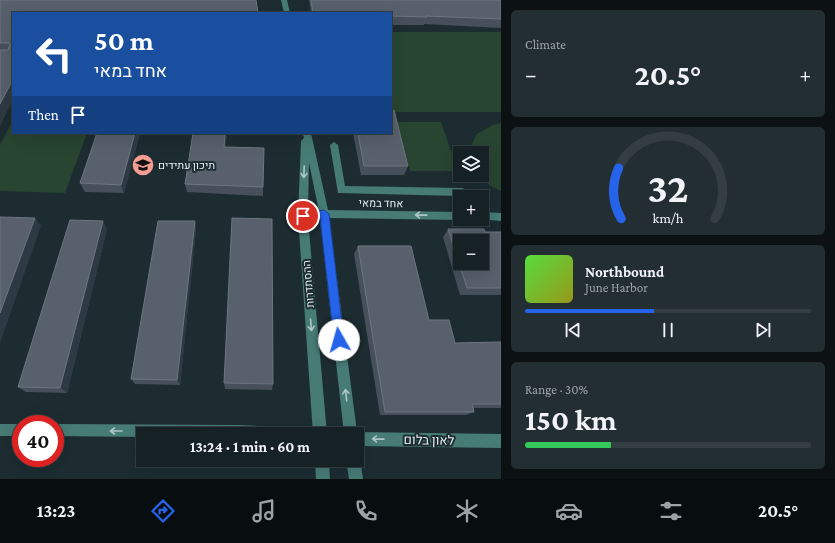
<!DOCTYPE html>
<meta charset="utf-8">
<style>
body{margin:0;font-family:"Crimson Pro",Heebo,serif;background:#222e32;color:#f1f3f6;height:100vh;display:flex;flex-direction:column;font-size:15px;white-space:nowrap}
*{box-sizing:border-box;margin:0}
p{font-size:13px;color:#9da3a7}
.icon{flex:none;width:22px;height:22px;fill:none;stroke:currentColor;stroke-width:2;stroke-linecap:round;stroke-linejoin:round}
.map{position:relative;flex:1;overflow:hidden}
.side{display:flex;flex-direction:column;gap:10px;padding:10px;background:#0c1214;width:334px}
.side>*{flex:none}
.top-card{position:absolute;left:12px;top:12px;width:380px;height:122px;border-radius:0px;box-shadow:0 4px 16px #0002,0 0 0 1px #343e42;background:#1a4fa0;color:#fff;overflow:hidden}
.fabs{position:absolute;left:453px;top:146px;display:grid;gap:8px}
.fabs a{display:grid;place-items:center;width:36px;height:36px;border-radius:0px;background:#152125;box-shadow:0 4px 16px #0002,0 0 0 1px #343e42;font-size:20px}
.speed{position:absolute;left:12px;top:415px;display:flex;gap:8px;font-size:20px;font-weight:700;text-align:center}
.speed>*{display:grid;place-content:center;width:52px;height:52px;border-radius:50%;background:#152125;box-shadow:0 4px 16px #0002,0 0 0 1px #343e42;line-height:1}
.speed .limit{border:6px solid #d22;background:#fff;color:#111}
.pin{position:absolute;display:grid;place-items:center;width:34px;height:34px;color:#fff;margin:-17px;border:2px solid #fff;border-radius:50%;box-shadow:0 1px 4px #0007}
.me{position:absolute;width:44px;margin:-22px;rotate:353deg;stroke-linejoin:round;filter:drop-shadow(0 0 3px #0008)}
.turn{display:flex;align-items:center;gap:14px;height:84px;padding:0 16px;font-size:18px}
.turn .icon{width:52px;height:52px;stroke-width:2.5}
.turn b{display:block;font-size:28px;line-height:34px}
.then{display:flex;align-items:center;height:38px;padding:0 16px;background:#0003;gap:8px;font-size:15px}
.big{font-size:30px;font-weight:700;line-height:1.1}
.side .tile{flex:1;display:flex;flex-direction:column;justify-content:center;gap:6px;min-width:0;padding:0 14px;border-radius:6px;background:#222e32}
.side .dial{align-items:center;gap:0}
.dial svg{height:104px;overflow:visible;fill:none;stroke:#343e42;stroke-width:7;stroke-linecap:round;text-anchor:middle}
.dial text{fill:#f1f3f6;stroke:none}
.song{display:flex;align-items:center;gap:12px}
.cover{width:48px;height:48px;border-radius:6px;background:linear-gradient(135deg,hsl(110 70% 55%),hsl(60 70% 35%))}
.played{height:4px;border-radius:2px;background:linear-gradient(90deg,#2563eb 45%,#343e42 45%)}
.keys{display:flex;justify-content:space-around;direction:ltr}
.heat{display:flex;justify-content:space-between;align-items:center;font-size:22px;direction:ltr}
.charge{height:6px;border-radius:3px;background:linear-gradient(90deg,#34c759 30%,#343e42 0)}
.trip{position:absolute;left:136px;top:427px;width:228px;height:40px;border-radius:0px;background:#152125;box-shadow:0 4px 16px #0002,0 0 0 1px #343e42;font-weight:700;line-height:40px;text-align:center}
.dock{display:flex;height:64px;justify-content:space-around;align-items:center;background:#080d0f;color:#9da3a7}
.dock .icon{width:28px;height:28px}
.dock .selected{color:#2563eb}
.dock b{font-size:18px;color:#f1f3f6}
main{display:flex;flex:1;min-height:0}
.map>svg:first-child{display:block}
</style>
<main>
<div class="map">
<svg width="501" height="479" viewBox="0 0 501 479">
<rect width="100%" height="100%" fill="#1c2c31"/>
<g fill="#274531">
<rect x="391" y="32" width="110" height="80"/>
<polygon points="13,120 13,133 87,133 65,193 0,191 0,145"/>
<polygon points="397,122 441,122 458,171 410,171"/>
<polygon points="501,123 501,191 491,186 479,175 482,175 482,153 469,153 469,149 477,134 493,125"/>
</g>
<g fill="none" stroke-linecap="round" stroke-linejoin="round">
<g fill="#477b76" fill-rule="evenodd">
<polygon points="281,0 287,0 290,13 284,13"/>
<path d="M303,133H311L328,210L460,212V219H463L460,220L329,218L357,432L501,434V448L357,446V434H344L320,218L308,219L327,434H313L298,216L301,141L304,138ZM309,163L319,211L308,212Z"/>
<polygon points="334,142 338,145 345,186 462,188 465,189 469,197 460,197 460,198 459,196 338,193 330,145"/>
<polygon points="482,212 501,213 501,221 479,219 482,219"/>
<polygon points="0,424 22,424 21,436 0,436"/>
<polygon points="54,424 55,424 239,425 278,427 283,429 285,434 143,434 143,437 55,436"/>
<polygon points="357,455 360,460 363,479 349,479 346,460 357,460"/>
<polygon points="315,460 329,460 330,479 316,479"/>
</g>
</g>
<g fill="#464f5a">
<polygon points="0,0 13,13 13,99 0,125"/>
<polygon points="309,0 501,0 501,28 424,24 424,25 391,25 391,13 311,13"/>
<polygon points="97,133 140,133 124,193 85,192 80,183"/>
<polygon points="227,133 225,147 263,187 263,196 187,192 185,184"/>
<polygon points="353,133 391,133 408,166 404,175 361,175"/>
<polygon points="195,221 196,230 180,385 135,384 131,379"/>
<polygon points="107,229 67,393 26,392 18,387"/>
<polygon points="448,229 485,232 501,232 501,295 460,295 443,237"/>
<polygon points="358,246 429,320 455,343 501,342 501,408 473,408 474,412 466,415 380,415 354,254"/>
<polygon points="224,383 273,384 272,390 225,389"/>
</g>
<g fill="#2e3a43">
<polygon points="13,79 13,99 0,125 0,104"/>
<polygon points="135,133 140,133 124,193 121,185"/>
<polygon points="225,133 227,133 225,156 224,147"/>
<polygon points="35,218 41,226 0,343 0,313"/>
<polygon points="103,221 107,229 67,393 60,388"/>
<polygon points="195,221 196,230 180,385 177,380"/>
</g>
<g fill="#57606b" stroke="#6d7680" fill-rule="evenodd">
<polygon points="0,0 256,0 258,13 13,13 13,79 0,104 0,50 8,50 10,44 8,43 0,43"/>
<polygon points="311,0 501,0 501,19 426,16 427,17 391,16 391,13 313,13"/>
<polygon points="391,110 394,110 408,166 364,166 358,133 391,133"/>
<polygon points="97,133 135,133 121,185 80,183"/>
<polygon points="193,133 225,133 224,147 264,148 263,187 185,184"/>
<polygon points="0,217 35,218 0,313"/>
<polygon points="232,218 272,219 273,384 224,383"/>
<polygon points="70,220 103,221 60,388 18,387"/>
<polygon points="158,221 195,221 177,380 131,379"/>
<path d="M448,229H484L485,232H501V288H467ZM460,241H482V263H460Z"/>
<polygon points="358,246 411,246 429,320 449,320 455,343 501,342 501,404 472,404 474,412 385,412"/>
</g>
<defs><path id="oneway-shaft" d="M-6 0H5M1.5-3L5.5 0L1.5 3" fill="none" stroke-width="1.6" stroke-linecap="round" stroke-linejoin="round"/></defs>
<g stroke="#adc6c7">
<use href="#oneway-shaft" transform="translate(304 172) rotate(92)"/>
<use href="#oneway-shaft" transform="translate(421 215) rotate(-179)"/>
<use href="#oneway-shaft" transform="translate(311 325) rotate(85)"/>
<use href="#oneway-shaft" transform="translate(346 395) rotate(-97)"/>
<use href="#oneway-shaft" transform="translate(116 431) rotate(-180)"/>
<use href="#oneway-shaft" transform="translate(378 439) rotate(-179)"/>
</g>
<polygon fill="#2563eb" stroke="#184099" points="324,210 329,214 344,340 343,343 339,345 335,343 334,340 320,218 303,220 298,216 303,213"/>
<defs>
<g id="school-disc" transform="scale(1.15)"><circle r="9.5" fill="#f59c93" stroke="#1c2c31"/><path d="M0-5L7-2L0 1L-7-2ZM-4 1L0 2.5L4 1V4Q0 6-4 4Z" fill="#111"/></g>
</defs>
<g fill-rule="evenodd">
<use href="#school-disc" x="143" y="165"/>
</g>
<g text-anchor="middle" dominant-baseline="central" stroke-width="4" stroke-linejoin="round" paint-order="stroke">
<g font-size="11" fill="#e4eef2" stroke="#1c2c31" text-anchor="start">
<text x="158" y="165">תיכון עתידים</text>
</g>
<g font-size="11" fill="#e4eef2" stroke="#1c2c31">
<text transform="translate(381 203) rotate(1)">אחד במאי</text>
<text transform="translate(308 284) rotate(-95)">ההסתדרות</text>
</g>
<g font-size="13" fill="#e4eef2" stroke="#1c2c31">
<text transform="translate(429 440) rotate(1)">לאון בלום</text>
</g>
</g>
</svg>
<div class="fabs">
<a><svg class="icon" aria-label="layers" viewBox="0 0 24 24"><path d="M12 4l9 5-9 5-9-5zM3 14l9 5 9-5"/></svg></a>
<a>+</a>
<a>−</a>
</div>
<div class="speed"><div class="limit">40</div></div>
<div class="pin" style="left:303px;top:216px;background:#d93025"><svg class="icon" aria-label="arrive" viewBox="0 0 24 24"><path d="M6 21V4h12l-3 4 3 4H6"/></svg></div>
<svg class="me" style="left:339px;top:340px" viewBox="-20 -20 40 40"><circle r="19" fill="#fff"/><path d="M0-13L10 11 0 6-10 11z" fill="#2563eb"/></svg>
<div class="trip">13:24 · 1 min · 60 m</div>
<div class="top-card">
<div class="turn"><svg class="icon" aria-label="left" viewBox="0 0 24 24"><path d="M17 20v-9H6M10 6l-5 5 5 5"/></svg><div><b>50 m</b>אחד במאי</div></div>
<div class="then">Then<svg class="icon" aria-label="arrive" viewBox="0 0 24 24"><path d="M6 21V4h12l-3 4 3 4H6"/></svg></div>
</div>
</div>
<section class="side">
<div class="tile"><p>Climate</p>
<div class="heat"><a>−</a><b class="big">20.5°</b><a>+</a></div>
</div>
<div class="tile dial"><svg viewBox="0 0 100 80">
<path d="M14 69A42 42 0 1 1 86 69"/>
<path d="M14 69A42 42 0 0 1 12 30" stroke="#2563eb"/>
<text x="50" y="56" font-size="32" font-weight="700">32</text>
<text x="50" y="72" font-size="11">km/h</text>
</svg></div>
<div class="tile">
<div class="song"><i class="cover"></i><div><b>Northbound</b><p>June Harbor</p></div></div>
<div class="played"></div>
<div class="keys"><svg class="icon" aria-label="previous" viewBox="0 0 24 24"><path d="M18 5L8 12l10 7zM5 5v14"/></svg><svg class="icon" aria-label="pause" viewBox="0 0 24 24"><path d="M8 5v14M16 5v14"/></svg><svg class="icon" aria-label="next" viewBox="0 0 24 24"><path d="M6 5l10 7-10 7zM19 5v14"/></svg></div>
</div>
<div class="tile"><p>Range · 30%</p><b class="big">150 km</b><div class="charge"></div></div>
</section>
</main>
<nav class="dock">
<b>13:23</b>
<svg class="icon selected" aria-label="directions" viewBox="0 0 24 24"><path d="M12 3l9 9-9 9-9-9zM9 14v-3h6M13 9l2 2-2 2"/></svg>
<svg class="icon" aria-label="music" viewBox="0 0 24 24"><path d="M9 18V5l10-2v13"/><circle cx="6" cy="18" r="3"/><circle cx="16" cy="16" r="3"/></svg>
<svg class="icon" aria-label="phone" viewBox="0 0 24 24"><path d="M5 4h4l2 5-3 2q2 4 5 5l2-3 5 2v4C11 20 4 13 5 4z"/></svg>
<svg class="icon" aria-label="climate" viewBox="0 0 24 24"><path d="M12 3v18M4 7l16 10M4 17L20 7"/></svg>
<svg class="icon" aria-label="car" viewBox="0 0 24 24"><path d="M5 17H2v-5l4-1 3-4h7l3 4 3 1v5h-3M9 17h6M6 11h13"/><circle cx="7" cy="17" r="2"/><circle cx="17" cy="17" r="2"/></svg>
<svg class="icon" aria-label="filters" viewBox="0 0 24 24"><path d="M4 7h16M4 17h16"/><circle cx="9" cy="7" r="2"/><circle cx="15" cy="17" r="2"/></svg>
<b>20.5°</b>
</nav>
